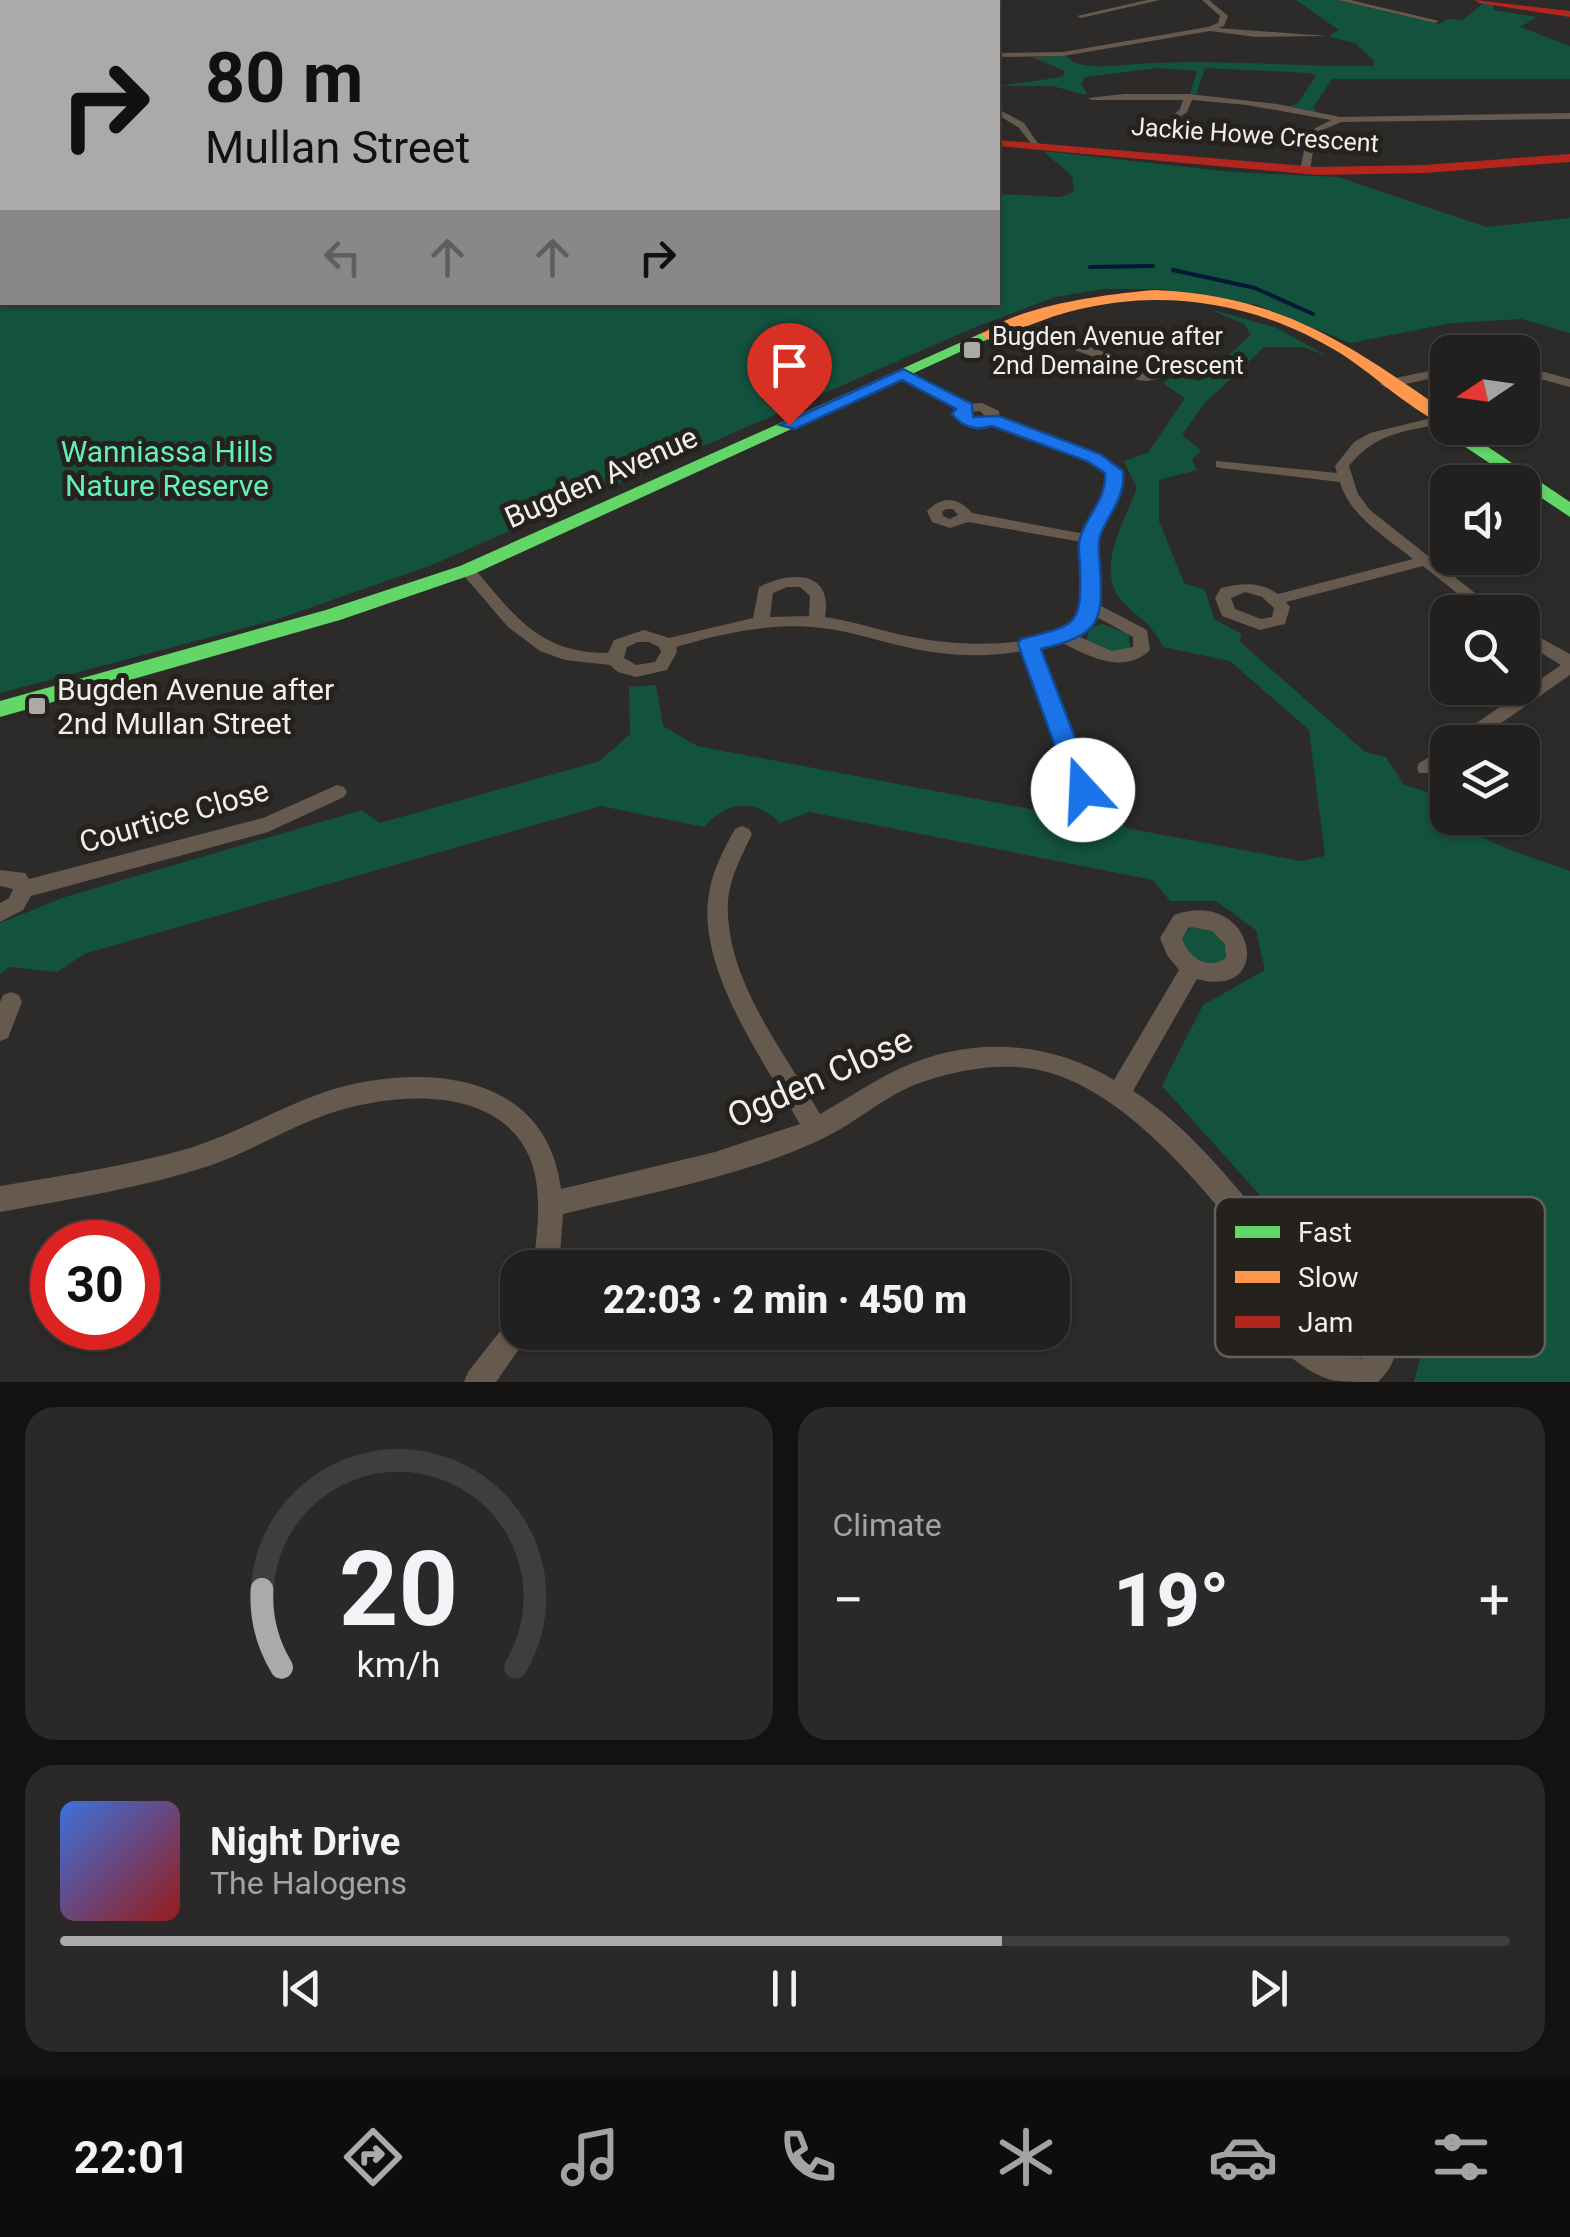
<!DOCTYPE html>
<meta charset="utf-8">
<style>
body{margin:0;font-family:Roboto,sans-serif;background:#2a2828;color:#f1f3f6;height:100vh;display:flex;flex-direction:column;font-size:38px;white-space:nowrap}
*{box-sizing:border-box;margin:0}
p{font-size:32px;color:#a2a3a4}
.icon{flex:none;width:55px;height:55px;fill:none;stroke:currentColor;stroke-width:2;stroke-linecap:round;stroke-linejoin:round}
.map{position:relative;height:1382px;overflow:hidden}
.drawer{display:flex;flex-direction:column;gap:25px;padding:25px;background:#131211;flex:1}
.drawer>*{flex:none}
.banner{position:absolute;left:0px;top:0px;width:1000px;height:305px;box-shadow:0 2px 8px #0004,0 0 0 2px #3f3e3d;background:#acaaa8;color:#111;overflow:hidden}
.needle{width:65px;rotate:257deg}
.buttons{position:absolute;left:1430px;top:335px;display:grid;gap:20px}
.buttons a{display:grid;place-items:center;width:110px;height:110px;border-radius:20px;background:#22201f;box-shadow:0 2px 8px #0004,0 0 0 2px #3f3e3d;font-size:50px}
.speed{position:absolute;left:30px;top:1220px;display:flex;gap:20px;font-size:50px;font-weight:700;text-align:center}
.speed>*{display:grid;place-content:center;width:130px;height:130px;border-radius:50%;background:#22201f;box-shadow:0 2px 8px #0004,0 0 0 2px #3f3e3d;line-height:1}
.speed .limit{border:15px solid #d22;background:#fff;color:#111}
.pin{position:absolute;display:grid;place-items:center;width:85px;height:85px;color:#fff;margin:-102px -42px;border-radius:50% 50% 50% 0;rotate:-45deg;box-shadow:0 0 10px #0007}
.pin .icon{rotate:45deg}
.me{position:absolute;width:110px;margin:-55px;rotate:340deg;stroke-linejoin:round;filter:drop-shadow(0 0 8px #0008)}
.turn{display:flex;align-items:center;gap:35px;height:210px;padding:0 40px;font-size:45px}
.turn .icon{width:130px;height:130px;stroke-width:2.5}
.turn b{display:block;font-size:70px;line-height:85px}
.lanes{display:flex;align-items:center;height:95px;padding:0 40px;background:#0003;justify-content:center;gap:50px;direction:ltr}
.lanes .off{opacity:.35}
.big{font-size:75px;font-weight:800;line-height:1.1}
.drawer .widget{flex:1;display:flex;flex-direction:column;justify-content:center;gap:15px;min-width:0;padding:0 35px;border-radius:30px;background:#2a2828}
.drawer .dial{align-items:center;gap:0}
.dial svg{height:260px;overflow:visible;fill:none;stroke:#3f3e3d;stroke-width:7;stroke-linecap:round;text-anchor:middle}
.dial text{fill:#f1f3f6;stroke:none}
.song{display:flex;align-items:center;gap:30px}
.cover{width:120px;height:120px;border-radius:15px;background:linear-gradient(135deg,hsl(220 70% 55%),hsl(0 70% 35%))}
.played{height:10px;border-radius:5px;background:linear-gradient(90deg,#acaaa8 65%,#3f3e3d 65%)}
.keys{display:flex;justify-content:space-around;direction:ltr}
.heat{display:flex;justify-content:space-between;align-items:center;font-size:55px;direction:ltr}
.drawer .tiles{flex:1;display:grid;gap:25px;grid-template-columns:1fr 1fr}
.widget:last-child{grid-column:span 2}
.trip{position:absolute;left:500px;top:1250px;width:570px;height:100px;border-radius:30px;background:#22201f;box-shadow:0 2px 8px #0004,0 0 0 2px #3f3e3d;font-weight:800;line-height:100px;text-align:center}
.tab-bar{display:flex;height:160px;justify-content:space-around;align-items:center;background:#0e0d0c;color:#a2a3a4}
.tab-bar .icon{width:70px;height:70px}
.tab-bar .on{color:#acaaa8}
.tab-bar b{font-size:45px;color:#f1f3f6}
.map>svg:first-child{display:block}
</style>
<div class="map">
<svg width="1570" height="1382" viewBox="0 0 1570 1382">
<rect width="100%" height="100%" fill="#2d2b29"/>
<g fill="#13533d">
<path d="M1296,0H1337L1439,24L1447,19L1463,20L1484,2L1493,5V10L1537,17L1520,27L1570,46V79H1332L1313,108L1317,113L1289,106L1297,104L1316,76L1310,73L1205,68L1196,95L1190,94L1197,71L1159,68L1085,77L1081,84L1087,94L1084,95L1053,86H998L1063,77L1065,71L1032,57L1066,56C1076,69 1106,67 1123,65C1207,58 1291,67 1374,66V61L1355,43L1333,38L1330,35L1339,30Z"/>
<polygon points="0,137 2,302 998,302 998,194 1060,197 1074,192 1072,176 1043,151 1232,172 1338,177 1486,227 1570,218 1570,333 1521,319 1452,323 1350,343 1257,305 1161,289 1104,289 1055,297 973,328 432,565 275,620 0,693"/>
<path d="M1209,309L1277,328L1327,356L1303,347H1264L1204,404L1182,435L1201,450L1192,460L1197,470L1159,480V521L1184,583L1205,590L1214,619L1242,634L1239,641L1365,752L1386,757L1404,785L1445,797L1448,818H1458C1474,842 1541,860 1570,871V1382H1414L1424,1343L1395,1279L1354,1244L1277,1214L1162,1086L1203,1005L1265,970L1256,930L1216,901H1170L1153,880L809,812L780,823C755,798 726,801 704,827L601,806L84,954L57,972L10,967L0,974V923L65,897L362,810L380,823L600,761L630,734L629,687L656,685L663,726L697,746L1046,812L1055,807L1080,819L1111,815L1126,828L1301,861L1325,856L1309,730L1230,661L1163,647C1149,617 1129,614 1117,594C1098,562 1126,519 1137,488L1124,461L1148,453L1185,398L1163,383L1173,376L1200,381L1251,335L1244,324Z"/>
<polygon points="1102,624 1129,634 1130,649 1119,654 1086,641 1090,628"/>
<polygon points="1193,926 1219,931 1233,957 1216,969 1184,955 1181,934"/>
<path d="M1305,1278C1347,1279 1398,1340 1346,1365L1295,1341L1286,1292Z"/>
</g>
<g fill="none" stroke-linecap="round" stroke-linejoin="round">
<polyline stroke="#041835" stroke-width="2.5" points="1098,267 1153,266"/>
<g stroke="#041835" stroke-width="4">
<polyline points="1090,267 1153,266"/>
<polyline points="1173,270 1255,288 1313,314"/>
</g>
<g fill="#66594d" fill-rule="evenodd">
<polygon points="812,0 820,0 821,2 814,2"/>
<polygon points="1147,0 1160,0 1081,18 1077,16"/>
<polygon points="1202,0 1209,0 1228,16 1224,26 1218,28 1327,36 1256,37 1210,31 1063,56 998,57 998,53 1063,52 1208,27 1218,23 1220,16"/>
<polygon points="1338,0 1350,0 1439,21 1435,23"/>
<polygon points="1124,94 1189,94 1277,104 1340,117 1570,113 1570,119 1341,122 1316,133 1310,170 1305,173 1300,170 1308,132 1331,120 1247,105 1192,100 1187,112 1173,122 1169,119 1180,109 1183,100 1092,100 1088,98"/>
<polygon points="998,109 1024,123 1041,148 1035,148 1018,127 998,115"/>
<path d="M1012,320L1130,361H1155L1165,371C1154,385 1139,382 1125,375L1123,367L1008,327V321ZM1135,368H1148L1152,371L1142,373Z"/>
<polygon points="1522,366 1570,379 1570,387 1522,374"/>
<polygon points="1448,367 1448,375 1386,388 1380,384 1386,380"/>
<path d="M903,370L968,404L982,403L999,411L1000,418L1099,454L1121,471C1127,498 1104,516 1097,540C1091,562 1104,584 1101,606L1147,630L1150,650C1124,675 1089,657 1061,642L1039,648L1093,790L1090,795H1076L1073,790L1023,651C985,658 944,656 906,647C878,641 851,631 822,628C773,622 723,633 676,647L677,652L667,670L636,677L618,672L610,665L565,660L540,651L508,627L459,570L461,567H473C515,616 538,653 608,653L614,640L644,630L669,638L753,618L759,587C791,571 833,570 825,617C858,622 890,634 923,639C962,646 1060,651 1083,610C1093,591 1078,564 1082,542L968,522L950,528L932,522L927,511C943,495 958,497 972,513L1085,534L1107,490V473L1089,460L993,425C978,429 965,428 954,415L958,409L899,377L897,374ZM980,411L987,418L976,419L968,415L970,412ZM946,509H953L958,515L950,519L943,516L942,512ZM800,587L810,596L809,616L770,617L773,593L787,587ZM1095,616L1133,637V647L1112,651L1075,635L1087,628ZM638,642H649L659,647L661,652L655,662L636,665L624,658L627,647Z"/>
<path d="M1444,415L1448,416V422C1406,432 1377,431 1349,466L1358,494L1370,510L1499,612H1481L1423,566L1286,602L1290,607L1285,624L1260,630L1222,616L1215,598L1221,588C1242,583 1260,581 1278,594L1413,559C1386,537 1350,517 1340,482L1221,468L1216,467V461L1337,473L1335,466L1354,442L1370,433ZM1245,592L1262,597L1274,608L1272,617L1261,619L1235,609L1231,598Z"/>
<polygon points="1522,628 1570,654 1570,675 1474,742 1453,742 1456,737 1561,665 1522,641"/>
<polygon points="1448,746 1448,763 1433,773 1419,773 1417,768 1419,763"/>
<polygon points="337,785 344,787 347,792 344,797 268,832 31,896 23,910 0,922 0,903 9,898 13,889 0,886 0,870 25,873 29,879 263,818"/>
<path d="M742,826L749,829L752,834C742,855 730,877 728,900C724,978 783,1050 820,1114C847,1099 873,1081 901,1068C971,1036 1048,1040 1114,1080L1179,970L1167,955L1160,938L1174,915C1255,886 1277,1001 1197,979L1133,1091C1194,1129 1247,1201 1293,1256C1351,1226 1436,1329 1378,1382C1363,1382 1345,1382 1331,1380C1298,1370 1254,1332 1261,1293C1262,1286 1268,1278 1271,1272C1213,1201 1129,1086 1034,1069C997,1063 958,1070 922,1082C887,1094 857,1122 824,1138C742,1177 650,1193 563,1214L559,1268H533C537,1234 543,1194 531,1161C501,1083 393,1092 328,1114C287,1128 250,1152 209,1166C141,1188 70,1199 0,1212V1186C65,1175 130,1166 193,1147C244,1131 290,1101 341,1087C433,1063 547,1076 561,1189L715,1152L800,1124C764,1062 696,968 709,894C712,871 724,849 735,829ZM1192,927L1212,931L1225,944L1226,958C1207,971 1189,957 1182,939L1188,928ZM1308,1277C1316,1278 1325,1278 1332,1281C1357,1291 1387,1336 1362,1359C1357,1358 1351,1359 1346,1358C1324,1353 1277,1316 1290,1291C1294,1284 1302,1281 1308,1277Z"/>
<polygon points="11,992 19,995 22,1002 8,1038 0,1041 0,1002 3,995"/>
<polygon points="518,1317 518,1332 531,1332 496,1382 464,1382 468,1372 508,1321"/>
</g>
<g fill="#63d668" fill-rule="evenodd">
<polygon points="984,332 997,335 474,574 340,620 0,717 0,701 326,610 460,566"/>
<polygon points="1448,423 1448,428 1460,428 1570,502 1570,517 1443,432 1440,428"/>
</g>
<path fill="#ff974d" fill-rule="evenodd" d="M1155,290C1282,296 1347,343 1448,413V426C1416,415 1372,373 1340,353C1260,304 1168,287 1076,310C1046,317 1018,331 989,340L981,335C1018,305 1108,294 1155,290Z"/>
<g fill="#b3261e" fill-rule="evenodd">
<polygon points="1475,0 1570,11 1570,17 1479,3"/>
<polygon points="998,140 1316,167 1425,165 1570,154 1570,162 1425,173 1316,175 998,146"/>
</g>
</g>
<path fill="#1a73e8" stroke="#114b97" stroke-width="2.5" d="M903,369L972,404L973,417L999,416L1100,454L1123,471C1126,498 1109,512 1100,536C1097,546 1100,558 1100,568C1104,624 1098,635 1041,649L1095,790L1092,796H1074L1071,790L1018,644L1021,639C1075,625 1082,628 1080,569C1080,559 1077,547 1080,538C1087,514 1107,499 1105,473L1087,461L992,426C976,431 963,428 952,414L956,409L902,380L795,429L780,425Z"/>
<g fill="#acaaa8" stroke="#25221d" stroke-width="4">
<rect x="962" y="340" width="20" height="20" rx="5"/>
<rect x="27" y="696" width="20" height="20" rx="5"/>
</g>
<g text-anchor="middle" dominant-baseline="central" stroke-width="10" stroke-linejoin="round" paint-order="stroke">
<g font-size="25" fill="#f1efec" stroke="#25221d">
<text transform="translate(1255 135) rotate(4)">Jackie Howe Crescent</text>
</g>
<g font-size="25" fill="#f1efec" stroke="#25221d" text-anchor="start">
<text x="992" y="336">Bugden Avenue after<tspan x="992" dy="29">2nd Demaine Crescent</tspan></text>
</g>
<g font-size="30" fill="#62f0b9" stroke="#25221d">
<text x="167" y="451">Wanniassa Hills<tspan x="167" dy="34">Nature Reserve</tspan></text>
</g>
<g font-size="30" fill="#f1efec" stroke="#25221d">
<text transform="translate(601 477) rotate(-24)">Bugden Avenue</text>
<text transform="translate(174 816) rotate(-16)">Courtice Close</text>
</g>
<g font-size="30" fill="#f1efec" stroke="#25221d" text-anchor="start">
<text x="57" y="689">Bugden Avenue after<tspan x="57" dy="34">2nd Mullan Street</tspan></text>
</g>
<g font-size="35" fill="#f1efec" stroke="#25221d">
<text transform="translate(820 1078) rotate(-24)">Ogden Close</text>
</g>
</g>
<rect x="1215" y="1197" width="330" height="160" rx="15" fill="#25221d" stroke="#62605b" stroke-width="2.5"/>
<rect x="1235" y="1226" width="45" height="12" fill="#63d668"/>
<rect x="1235" y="1271" width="45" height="12" fill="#ff974d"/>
<rect x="1235" y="1316" width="45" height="12" fill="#b3261e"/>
<g font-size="28" fill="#f1efec">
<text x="1298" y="1242">Fast</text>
<text x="1298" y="1287">Slow</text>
<text x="1298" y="1332">Jam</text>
</g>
</svg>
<div class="buttons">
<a><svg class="needle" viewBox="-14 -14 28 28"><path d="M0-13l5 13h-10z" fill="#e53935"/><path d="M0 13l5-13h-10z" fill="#a2a3a4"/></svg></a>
<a><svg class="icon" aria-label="sound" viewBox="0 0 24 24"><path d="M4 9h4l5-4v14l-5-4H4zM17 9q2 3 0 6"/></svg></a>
<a><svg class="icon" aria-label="search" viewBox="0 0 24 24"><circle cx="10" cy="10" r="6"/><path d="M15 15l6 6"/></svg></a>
<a><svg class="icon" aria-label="layers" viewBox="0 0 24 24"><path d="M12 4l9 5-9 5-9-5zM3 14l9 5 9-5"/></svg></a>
</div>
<div class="speed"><div class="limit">30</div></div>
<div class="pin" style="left:789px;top:425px;background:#d93025"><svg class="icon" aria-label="arrive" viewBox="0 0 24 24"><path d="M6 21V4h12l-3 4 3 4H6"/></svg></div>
<svg class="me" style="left:1083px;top:790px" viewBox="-20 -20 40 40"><circle r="19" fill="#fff"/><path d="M0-13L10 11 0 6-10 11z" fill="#1a73e8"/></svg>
<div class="trip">22:03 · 2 min · 450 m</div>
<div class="banner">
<div class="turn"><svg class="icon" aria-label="right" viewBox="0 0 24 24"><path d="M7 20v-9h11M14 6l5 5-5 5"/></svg><div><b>80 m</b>Mullan Street</div></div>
<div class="lanes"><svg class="icon off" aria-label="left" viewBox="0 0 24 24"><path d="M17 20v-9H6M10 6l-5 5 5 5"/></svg><svg class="icon off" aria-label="ahead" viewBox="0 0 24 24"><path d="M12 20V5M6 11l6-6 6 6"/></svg><svg class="icon off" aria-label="ahead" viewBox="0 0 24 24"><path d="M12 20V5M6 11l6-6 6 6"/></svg><svg class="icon" aria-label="right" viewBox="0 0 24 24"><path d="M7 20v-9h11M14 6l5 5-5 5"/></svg></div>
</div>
</div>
<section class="drawer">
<div class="tiles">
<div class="widget dial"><svg viewBox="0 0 100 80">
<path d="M14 69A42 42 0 1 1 86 69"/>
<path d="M14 69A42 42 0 0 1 8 45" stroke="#acaaa8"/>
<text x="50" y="56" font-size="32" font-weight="700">20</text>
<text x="50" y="72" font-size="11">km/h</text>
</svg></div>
<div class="widget"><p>Climate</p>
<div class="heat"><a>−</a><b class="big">19°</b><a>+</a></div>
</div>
<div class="widget">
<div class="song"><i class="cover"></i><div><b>Night Drive</b><p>The Halogens</p></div></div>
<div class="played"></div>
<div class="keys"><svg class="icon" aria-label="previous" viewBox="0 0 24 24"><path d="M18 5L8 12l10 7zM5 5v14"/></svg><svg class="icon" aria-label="pause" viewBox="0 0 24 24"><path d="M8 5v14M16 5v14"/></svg><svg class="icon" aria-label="next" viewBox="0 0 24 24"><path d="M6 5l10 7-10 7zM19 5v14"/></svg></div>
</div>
</div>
</section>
<nav class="tab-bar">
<b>22:01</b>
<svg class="icon on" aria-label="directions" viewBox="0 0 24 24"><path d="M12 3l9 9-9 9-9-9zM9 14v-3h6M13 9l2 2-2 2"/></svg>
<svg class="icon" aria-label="music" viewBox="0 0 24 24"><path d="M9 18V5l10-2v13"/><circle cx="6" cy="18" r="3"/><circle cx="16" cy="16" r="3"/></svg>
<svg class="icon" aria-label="phone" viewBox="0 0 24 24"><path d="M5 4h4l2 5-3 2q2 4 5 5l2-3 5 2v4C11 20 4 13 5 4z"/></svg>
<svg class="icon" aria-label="climate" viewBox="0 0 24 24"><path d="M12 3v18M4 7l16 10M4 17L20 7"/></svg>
<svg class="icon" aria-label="car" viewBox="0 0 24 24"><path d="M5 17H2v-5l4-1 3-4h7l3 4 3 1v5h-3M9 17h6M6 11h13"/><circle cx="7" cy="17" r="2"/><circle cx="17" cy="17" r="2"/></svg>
<svg class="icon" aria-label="filters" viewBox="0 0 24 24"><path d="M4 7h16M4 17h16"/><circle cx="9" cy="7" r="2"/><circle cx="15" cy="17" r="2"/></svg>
</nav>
